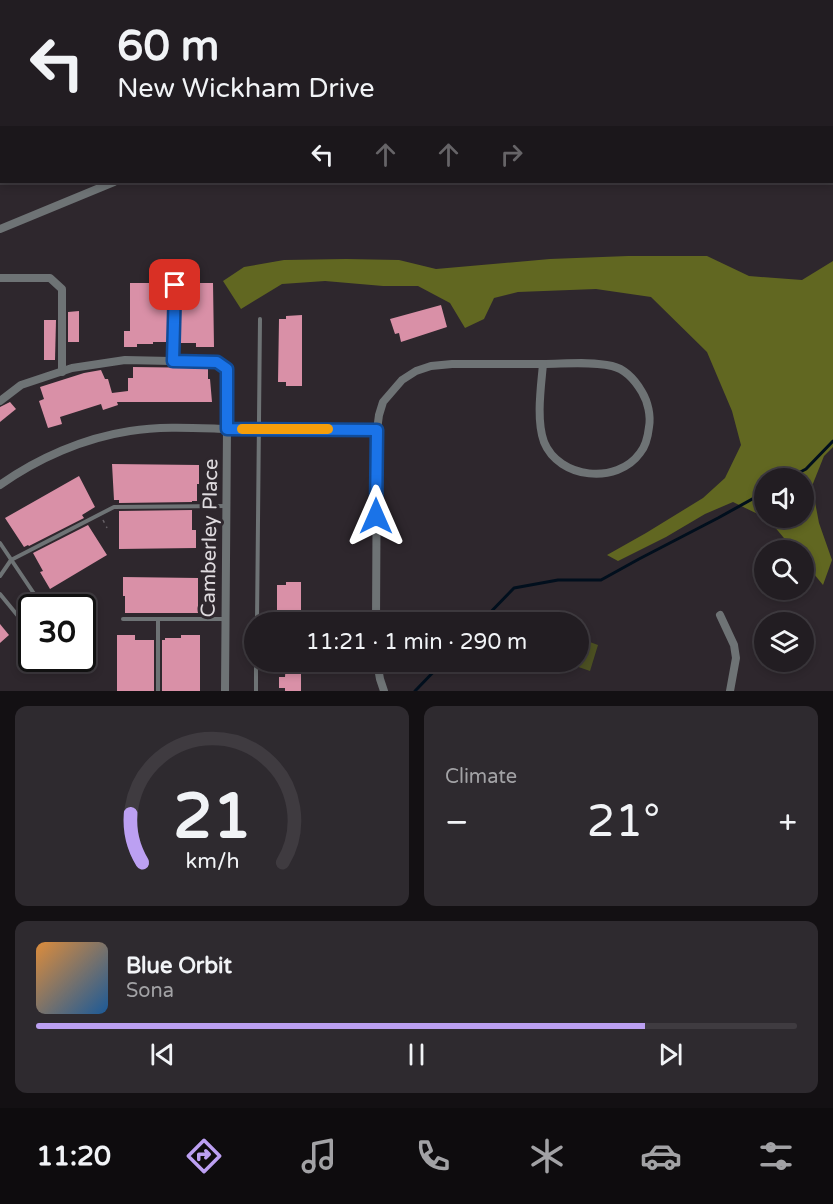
<!DOCTYPE html>
<meta charset="utf-8">
<style>
body{margin:0;font-family:"Varela Round",sans-serif;background:#2e2a2f;color:#f1f3f6;height:100vh;display:flex;flex-direction:column;font-size:22px;white-space:nowrap}
*{box-sizing:border-box;margin:0}
p{font-size:20px;color:#a2a2a5}
.icon{flex:none;width:33px;height:33px;fill:none;stroke:currentColor;stroke-width:2;stroke-linecap:round;stroke-linejoin:round}
.map{position:relative;height:691px;overflow:hidden}
.sheet{display:flex;flex-direction:column;gap:15px;padding:15px;background:#131013;flex:1}
.sheet>*{flex:none}
.banner{position:absolute;left:0px;top:0px;width:834px;height:183px;box-shadow:0 3px 9px #0003,0 0 0 2px #3f3b40;background:#221d22;color:#f1f3f6;overflow:hidden}
.fabs{position:absolute;left:754px;top:468px;display:grid;gap:12px}
.fabs a{display:grid;place-items:center;width:60px;height:60px;border-radius:50%;background:#221d22;box-shadow:0 3px 9px #0003,0 0 0 2px #3f3b40;font-size:30px}
.speed{position:absolute;left:18px;top:594px;display:flex;gap:12px;font-size:30px;font-weight:700;text-align:center}
.speed>*{display:grid;place-content:center;width:78px;height:78px;border-radius:50%;background:#221d22;box-shadow:0 3px 9px #0003,0 0 0 2px #3f3b40;line-height:1}
.speed .limit{border:3px solid #111;border-radius:9px;background:#fff;color:#111}
.pin{position:absolute;display:grid;place-items:center;width:51px;height:51px;color:#fff;margin:-26px;border-radius:12px;box-shadow:0 3px 9px #0006}
.me{position:absolute;width:66px;margin:-33px;rotate:0deg;stroke-linejoin:round;filter:drop-shadow(0 0 4px #0008)}
.turn{display:flex;align-items:center;gap:21px;height:126px;padding:0 18px;font-size:27px}
.turn .icon{width:78px;height:78px;stroke-width:2.5}
.turn b{display:block;font-size:42px;line-height:51px}
.lanes{display:flex;align-items:center;height:57px;padding:0 18px;background:#0003;justify-content:center;gap:30px;direction:ltr}
.lanes .off{opacity:.35}
.big{font-size:45px;font-weight:600;line-height:1.1}
.sheet .widget{flex:1;display:flex;flex-direction:column;justify-content:center;gap:9px;min-width:0;padding:0 21px;border-radius:12px;background:#2e2a2f}
.sheet .dial{align-items:center;gap:0}
.dial svg{height:156px;overflow:visible;fill:none;stroke:#3f3b40;stroke-width:7;stroke-linecap:round;text-anchor:middle}
.dial text{fill:#f1f3f6;stroke:none}
.song{display:flex;align-items:center;gap:18px}
.cover{width:72px;height:72px;border-radius:9px;background:linear-gradient(135deg,hsl(30 70% 55%),hsl(210 70% 35%))}
.played{height:6px;border-radius:3px;background:linear-gradient(90deg,#bca0f2 80%,#3f3b40 80%)}
.keys{display:flex;justify-content:space-around;direction:ltr}
.heat{display:flex;justify-content:space-between;align-items:center;font-size:33px;direction:ltr}
.sheet .tiles{flex:1;display:grid;gap:15px;grid-template-columns:1fr 1fr}
.widget:last-child{grid-column:span 2}
.trip{position:absolute;left:244px;top:612px;width:345px;height:60px;border-radius:30px;background:#221d22;box-shadow:0 3px 9px #0003,0 0 0 2px #3f3b40;font-weight:600;line-height:60px;text-align:center}
.tabs{display:flex;height:96px;justify-content:space-around;align-items:center;background:#0e0c0e;color:#a2a2a5}
.tabs .icon{width:42px;height:42px}
.tabs .active{color:#bca0f2}
.tabs b{font-size:27px;color:#f1f3f6}
.map>svg:first-child{display:block}
</style>
<div class="map">
<svg width="833" height="691" viewBox="0 0 833 691">
<rect width="100%" height="100%" fill="#2e272d"/>
<polygon fill="#4c5022" points="579,638 598,645 590,671 564,662 579,662"/>
<g fill="#616721" fill-rule="evenodd">
<polygon points="0,0 251,0 251,2 2,2 2,153 0,154"/>
<path d="M628,256H707L749,276L802,280L833,261V447L824,456L812,486L819,523L832,560L823,585L804,562V550H794L768,519L733,502L705,514L666,537L618,561L607,555L646,533L703,498L725,478L741,445L732,411L707,352L651,297L596,289L518,292L494,298L484,319L465,328L450,303L418,286H383L325,281L282,284L241,309L223,281L244,267L284,260L346,259L399,260L436,269L550,259ZM765,478H804V518H765Z"/>
</g>
<g fill="none" stroke-linecap="round" stroke-linejoin="round">
<g stroke="#010f1d" stroke-width="3">
<polyline points="789,478 806,469 833,441"/>
<polyline points="481,622 514,588 558,580 601,580 639,559 718,518 765,492"/>
<polyline points="415,691 443,662"/>
</g>
</g>
<g fill="#d990a7">
<polygon points="130,283 152,283 152,300 168,300 167,342 153,342 153,344 137,344 137,347 124,347 124,331 130,331"/>
<polygon points="191,283 213,283 214,347 196,347 196,343 180,343 181,289 191,289"/>
<polygon points="441,305 447,327 401,342 399,333 395,334 390,319"/>
<polygon points="79,311 79,342 68,342 68,312"/>
<polygon points="302,315 302,386 286,386 286,382 278,382 279,319 286,319 286,316"/>
<polygon points="44,320 56,320 55,360 44,360"/>
<polygon points="133,367 208,368 208,379 210,379 212,402 117,402 118,405 103,410 101,404 60,417 62,424 48,428 39,401 44,399 40,387 84,373 101,370 105,379 108,379 112,393 128,391 128,378 133,378"/>
<polygon points="10,402 16,409 0,422 0,407"/>
<polygon points="112,464 199,465 199,484 197,484 197,501 192,501 192,502 119,503 119,500 114,500"/>
<polygon points="79,476 95,507 82,515 84,518 29,546 28,545 24,547 5,518"/>
<polygon points="192,510 192,530 196,530 196,548 119,549 119,511"/>
<polygon points="88,525 107,555 50,589 40,572 43,571 33,553"/>
<polygon points="123,577 198,578 198,613 125,613 125,596 123,596"/>
<polygon points="286,582 301,582 301,622 277,622 277,585 286,585"/>
<polygon points="0,624 9,635 0,643"/>
<polygon points="117,635 135,635 135,640 154,640 154,691 117,691"/>
<polygon points="181,635 200,635 200,691 162,691 162,640 165,640 165,638 181,638"/>
<polygon points="286,662 301,662 301,691 285,691 285,688 279,688 279,677 285,677"/>
</g>
<g fill="none" stroke-linecap="round" stroke-linejoin="round">
<polyline stroke="#676167" stroke-width="1.5" stroke-dasharray="3 4.5" stroke-linecap="butt" points="103,520 107,528"/>
<g stroke="#6e7375" stroke-width="4">
<polyline points="0,543 41,604 40,608"/>
<polyline points="0,576 11,560 114,507 226,506"/>
<polyline points="0,594 18,616 28,622 32,620"/>
<polyline points="123,619 158,619"/>
<polyline points="257,622 260,319"/>
<polyline points="158,691 158,619 224,619"/>
<polyline points="256,691 256,662"/>
</g>
<g stroke="#6e7375" stroke-width="8">
<polyline points="421,0 422,2"/>
<polyline points="339,2 339,0"/>
<polyline points="832,116 833,116"/>
<polyline points="0,229 114,182"/>
<polyline points="0,278 50,278 62,289 62,372"/>
<polyline points="173,361 175,285"/>
<path d="M543,364C564,364 591,361 612,366C625,369 635,380 642,392C648,402 651,416 649,427C648,436 646,446 640,453C617,485 559,479 544,442C536,420 541,387 543,364Z"/>
<polyline points="0,401 21,385 72,368 125,360 217,362 227,369 227,429 225,691"/>
<path d="M0,485C38,458 84,438 130,431C161,426 194,428 226,429C276,429 327,429 377,430"/>
<polyline points="720,615 734,645 736,658 730,691"/>
<polyline points="376,622 377,430 379,415 383,402 402,380 416,371 431,366 452,364 543,364"/>
<polyline points="377,662 380,679 384,691"/>
</g>
</g>
<g fill="none" stroke-linecap="round" stroke-linejoin="round">
<g stroke="#114b97" stroke-width="15">
<polyline id="route" points="175,285 173,361 217,362 227,369 227,429 377,430 376,516"/>
</g>
<use href="#route" stroke="#1a73e8" stroke-width="10"/>
<polyline stroke="#f59e0b" stroke-width="10" points="242,429 328,429"/>
</g>
<g text-anchor="middle" dominant-baseline="central" stroke-width="6" stroke-linejoin="round" paint-order="stroke">
<g font-size="20" fill="#dedade" stroke="#2e272d">
<text transform="translate(210 538) rotate(-89)">Camberley Place</text>
</g>
</g>
</svg>
<div class="fabs">
<a><svg class="icon" aria-label="sound" viewBox="0 0 24 24"><path d="M4 9h4l5-4v14l-5-4H4zM17 9q2 3 0 6"/></svg></a>
<a><svg class="icon" aria-label="search" viewBox="0 0 24 24"><circle cx="10" cy="10" r="6"/><path d="M15 15l6 6"/></svg></a>
<a><svg class="icon" aria-label="layers" viewBox="0 0 24 24"><path d="M12 4l9 5-9 5-9-5zM3 14l9 5 9-5"/></svg></a>
</div>
<div class="speed"><div class="limit">30</div></div>
<div class="pin" style="left:175px;top:285px;background:#d93025"><svg class="icon" aria-label="arrive" viewBox="0 0 24 24"><path d="M6 21V4h12l-3 4 3 4H6"/></svg></div>
<svg class="me" style="left:376px;top:516px" viewBox="-20 -20 40 40"><path d="M0-17L14 15 0 8-14 15z" fill="#1a73e8" stroke="#fff" stroke-width="4"/></svg>
<div class="trip">11:21 · 1 min · 290 m</div>
<div class="banner">
<div class="turn"><svg class="icon" aria-label="left" viewBox="0 0 24 24"><path d="M17 20v-9H6M10 6l-5 5 5 5"/></svg><div><b>60 m</b>New Wickham Drive</div></div>
<div class="lanes"><svg class="icon" aria-label="left" viewBox="0 0 24 24"><path d="M17 20v-9H6M10 6l-5 5 5 5"/></svg><svg class="icon off" aria-label="ahead" viewBox="0 0 24 24"><path d="M12 20V5M6 11l6-6 6 6"/></svg><svg class="icon off" aria-label="ahead" viewBox="0 0 24 24"><path d="M12 20V5M6 11l6-6 6 6"/></svg><svg class="icon off" aria-label="right" viewBox="0 0 24 24"><path d="M7 20v-9h11M14 6l5 5-5 5"/></svg></div>
</div>
</div>
<section class="sheet">
<div class="tiles">
<div class="widget dial"><svg viewBox="0 0 100 80">
<path d="M14 69A42 42 0 1 1 86 69"/>
<path d="M14 69A42 42 0 0 1 8 44" stroke="#bca0f2"/>
<text x="50" y="56" font-size="32" font-weight="700">21</text>
<text x="50" y="72" font-size="11">km/h</text>
</svg></div>
<div class="widget"><p>Climate</p>
<div class="heat"><a>−</a><b class="big">21°</b><a>+</a></div>
</div>
<div class="widget">
<div class="song"><i class="cover"></i><div><b>Blue Orbit</b><p>Sona</p></div></div>
<div class="played"></div>
<div class="keys"><svg class="icon" aria-label="previous" viewBox="0 0 24 24"><path d="M18 5L8 12l10 7zM5 5v14"/></svg><svg class="icon" aria-label="pause" viewBox="0 0 24 24"><path d="M8 5v14M16 5v14"/></svg><svg class="icon" aria-label="next" viewBox="0 0 24 24"><path d="M6 5l10 7-10 7zM19 5v14"/></svg></div>
</div>
</div>
</section>
<nav class="tabs">
<b>11:20</b>
<svg class="icon active" aria-label="directions" viewBox="0 0 24 24"><path d="M12 3l9 9-9 9-9-9zM9 14v-3h6M13 9l2 2-2 2"/></svg>
<svg class="icon" aria-label="music" viewBox="0 0 24 24"><path d="M9 18V5l10-2v13"/><circle cx="6" cy="18" r="3"/><circle cx="16" cy="16" r="3"/></svg>
<svg class="icon" aria-label="phone" viewBox="0 0 24 24"><path d="M5 4h4l2 5-3 2q2 4 5 5l2-3 5 2v4C11 20 4 13 5 4z"/></svg>
<svg class="icon" aria-label="climate" viewBox="0 0 24 24"><path d="M12 3v18M4 7l16 10M4 17L20 7"/></svg>
<svg class="icon" aria-label="car" viewBox="0 0 24 24"><path d="M5 17H2v-5l4-1 3-4h7l3 4 3 1v5h-3M9 17h6M6 11h13"/><circle cx="7" cy="17" r="2"/><circle cx="17" cy="17" r="2"/></svg>
<svg class="icon" aria-label="filters" viewBox="0 0 24 24"><path d="M4 7h16M4 17h16"/><circle cx="9" cy="7" r="2"/><circle cx="15" cy="17" r="2"/></svg>
</nav>
